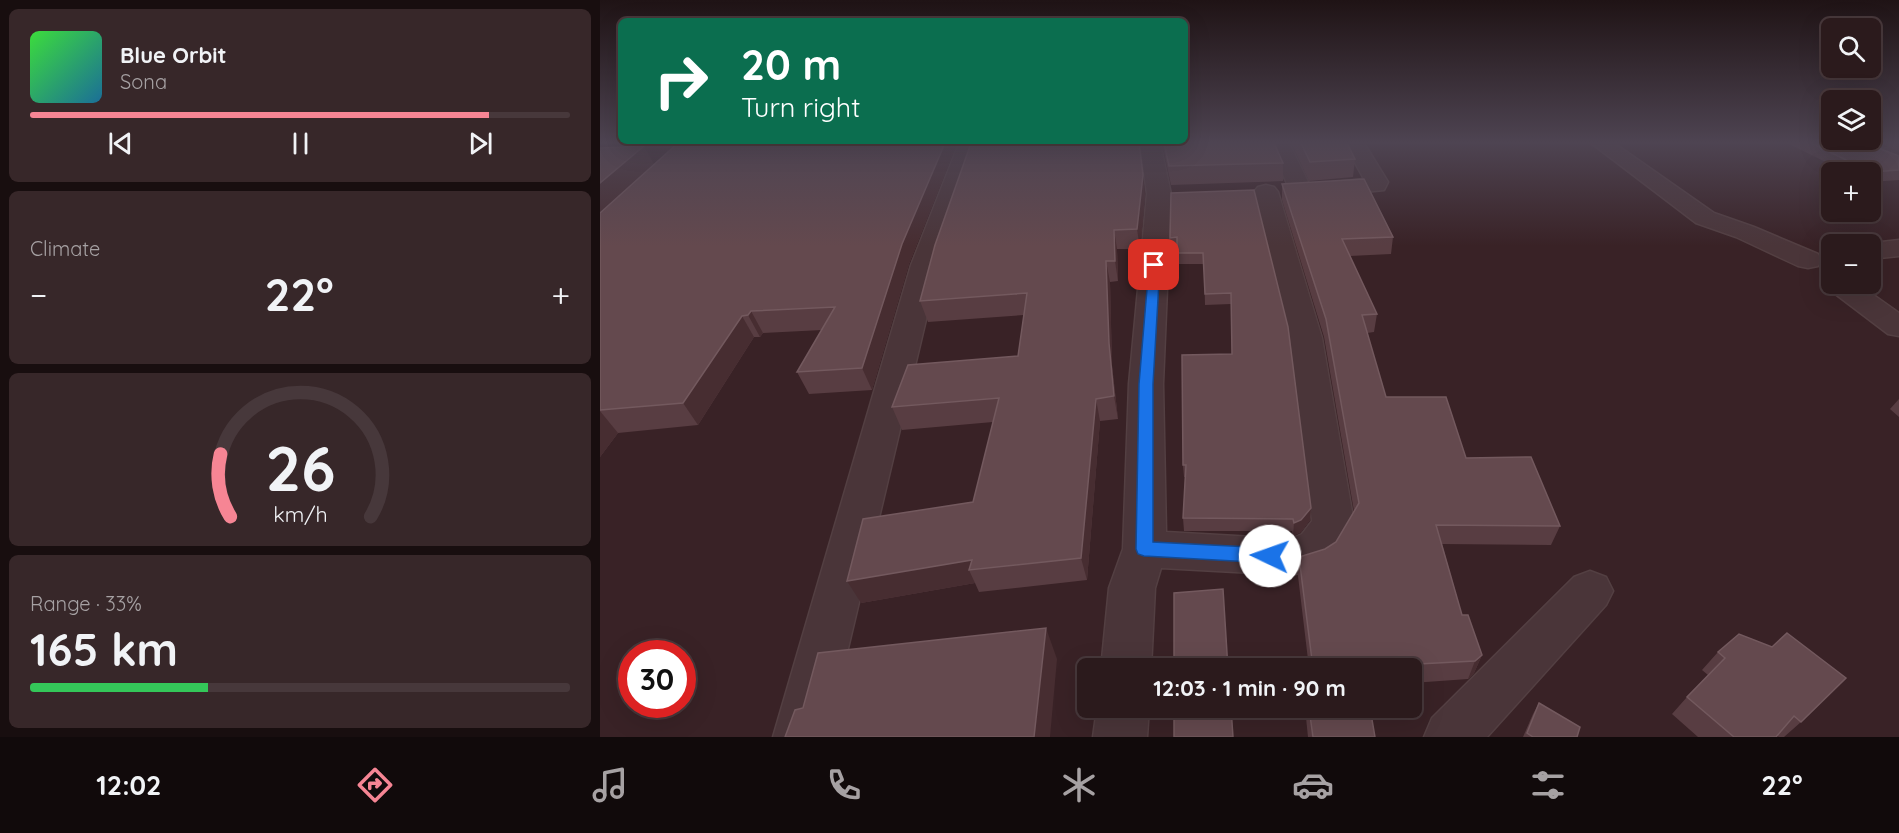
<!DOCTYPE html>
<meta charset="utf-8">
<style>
body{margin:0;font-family:Quicksand,sans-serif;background:#372729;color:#f1f3f6;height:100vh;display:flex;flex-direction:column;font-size:22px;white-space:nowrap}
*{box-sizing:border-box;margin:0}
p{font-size:20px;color:#a6a1a3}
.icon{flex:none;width:33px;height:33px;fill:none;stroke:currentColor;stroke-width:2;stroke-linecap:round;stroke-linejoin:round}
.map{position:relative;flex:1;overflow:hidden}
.panel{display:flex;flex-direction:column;gap:9px;padding:9px;background:#180e0f;width:600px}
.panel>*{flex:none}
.top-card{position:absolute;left:18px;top:18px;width:570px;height:126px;border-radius:9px;box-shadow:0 6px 24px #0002,0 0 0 2px #47383b;background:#0b6e4f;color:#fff;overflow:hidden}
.fabs{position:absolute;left:1221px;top:18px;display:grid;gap:12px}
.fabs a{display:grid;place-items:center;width:60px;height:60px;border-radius:9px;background:#2b1a1c;box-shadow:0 6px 24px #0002,0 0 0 2px #47383b;font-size:30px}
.speed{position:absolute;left:18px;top:640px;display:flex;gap:12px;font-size:30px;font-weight:700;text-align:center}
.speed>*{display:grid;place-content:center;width:78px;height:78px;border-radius:50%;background:#2b1a1c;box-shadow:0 6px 24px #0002,0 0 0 2px #47383b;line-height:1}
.speed .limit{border:9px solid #d22;background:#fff;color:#111}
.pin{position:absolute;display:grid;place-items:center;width:51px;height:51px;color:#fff;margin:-26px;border-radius:12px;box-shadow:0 3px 9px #0006}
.me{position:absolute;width:66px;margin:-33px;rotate:273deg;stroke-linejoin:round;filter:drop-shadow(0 0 4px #0008)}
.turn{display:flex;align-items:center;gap:21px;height:126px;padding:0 24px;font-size:27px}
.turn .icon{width:78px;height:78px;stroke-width:2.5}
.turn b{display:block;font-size:42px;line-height:51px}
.big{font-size:45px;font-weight:800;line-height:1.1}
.panel .widget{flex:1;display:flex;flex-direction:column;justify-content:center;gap:9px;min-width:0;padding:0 21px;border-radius:9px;background:#372729}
.panel .dial{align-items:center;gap:0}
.dial svg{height:156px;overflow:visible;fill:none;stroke:#47383b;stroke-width:7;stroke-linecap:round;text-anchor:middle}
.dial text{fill:#f1f3f6;stroke:none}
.song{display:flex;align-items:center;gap:18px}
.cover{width:72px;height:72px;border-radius:9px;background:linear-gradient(135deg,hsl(120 70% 55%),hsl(200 70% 35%))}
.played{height:6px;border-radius:3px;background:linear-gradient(90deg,#f68594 85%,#47383b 85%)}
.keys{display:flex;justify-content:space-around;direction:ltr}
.heat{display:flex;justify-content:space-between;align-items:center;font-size:33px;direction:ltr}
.charge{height:9px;border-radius:4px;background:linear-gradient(90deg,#34c759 33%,#47383b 0)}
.trip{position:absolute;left:477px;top:658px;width:345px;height:60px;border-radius:9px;background:#2b1a1c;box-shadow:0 6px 24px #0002,0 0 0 2px #47383b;font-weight:800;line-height:60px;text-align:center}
.tab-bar{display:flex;height:96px;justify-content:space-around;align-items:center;background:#110a0b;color:#a6a1a3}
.tab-bar .icon{width:42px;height:42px}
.tab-bar .selected{color:#f68594}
.tab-bar b{font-size:27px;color:#f1f3f6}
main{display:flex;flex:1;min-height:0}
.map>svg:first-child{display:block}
</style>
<main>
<section class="panel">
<div class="widget">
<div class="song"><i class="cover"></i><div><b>Blue Orbit</b><p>Sona</p></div></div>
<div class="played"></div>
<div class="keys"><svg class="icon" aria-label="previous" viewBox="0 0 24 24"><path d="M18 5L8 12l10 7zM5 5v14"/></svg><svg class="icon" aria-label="pause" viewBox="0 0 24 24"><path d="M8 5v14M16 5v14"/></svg><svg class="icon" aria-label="next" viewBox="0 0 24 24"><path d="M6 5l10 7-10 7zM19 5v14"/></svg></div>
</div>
<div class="widget"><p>Climate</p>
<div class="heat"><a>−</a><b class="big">22°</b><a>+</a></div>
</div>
<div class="widget dial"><svg viewBox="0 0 100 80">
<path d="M14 69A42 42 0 1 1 86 69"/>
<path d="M14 69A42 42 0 0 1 9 37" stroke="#f68594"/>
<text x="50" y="56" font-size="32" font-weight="700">26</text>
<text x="50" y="72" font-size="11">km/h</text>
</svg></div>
<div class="widget"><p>Range · 33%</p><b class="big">165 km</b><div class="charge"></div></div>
</section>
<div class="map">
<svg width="1299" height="737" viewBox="0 0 1299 737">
<rect width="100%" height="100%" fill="#392226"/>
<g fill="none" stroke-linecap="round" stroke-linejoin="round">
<g stroke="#533f42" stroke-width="3">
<g id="minor">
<polygon points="359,143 379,143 339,265 227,737 173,737 311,265"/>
<path d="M540,143H560L571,194L563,384L566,532L691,539L702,534L712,521L690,338L654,192L658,187L666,185L674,187L678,192L722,338L754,523C737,556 729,567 691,575L561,568L555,588L551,669H501L509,588L523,549L529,384L547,194Z"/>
<polygon points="669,143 689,143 712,190 708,195 700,197 692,195"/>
<polygon points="744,143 764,143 788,182 784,190 725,196 717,194 714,189 717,184 764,179"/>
<polygon points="991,143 1014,143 1114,213 1154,227 1218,254 1221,260 1218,266 1208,268 1198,266 1136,237 1096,223"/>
<polygon points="1299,146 1299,158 1283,160 1276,158 1272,154 1276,150"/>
<polygon points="1299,240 1299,256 1270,259 1270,244 1264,244"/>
<polygon points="1230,278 1232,284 1258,284 1299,313 1299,336 1288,334 1230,290 1226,284"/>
<polygon points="990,571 1006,577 1013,591 1006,605 887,737 824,737 832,718 974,577"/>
<polygon points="497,708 549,708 547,737 493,737"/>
</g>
</g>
<use href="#minor" fill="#4a3539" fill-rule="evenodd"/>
</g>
<g fill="#583d42">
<polygon points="78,143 357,143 309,264 272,390 209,394 197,372 222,330 163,333 160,337 154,337 98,425 18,433 0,457 0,213"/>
<polygon points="562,143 674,143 683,163 683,181 571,185"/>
<polygon points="691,143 747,143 755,159 753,177 709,181"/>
<polygon points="1187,143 1266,143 1299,156 1299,180 1270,182 1270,172 1246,172"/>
<polygon points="1281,143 1299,143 1299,152"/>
<polygon points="682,184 793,237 791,254 750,256 777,314 774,332 767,333 786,397 866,458 960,526 951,545 842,544 862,615 882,655 874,673 868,679 812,683 812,669 704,669 709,668 698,576 699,557 725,549 736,542 754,511 724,337 682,200"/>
<polygon points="654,190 710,520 701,532 693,536 692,531 584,531 583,518 585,477 584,477 583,465 632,354 631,304 605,305 604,264 578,264 577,248 570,248 570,238"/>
<polygon points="545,194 540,249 517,249 518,281 510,282 512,365 518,419 500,421 487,580 379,592 375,583 261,603 373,502 393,422 302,430 292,407 418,356 424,315 328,322 320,301"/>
<polygon points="1299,399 1299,417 1290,409"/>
<polygon points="1118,652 1201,722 1184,737 1179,737 1177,736 1176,737 1098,737 1072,714 1087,697 1108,675 1102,670"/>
<polygon points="939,703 977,737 923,737 933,714"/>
<polygon points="705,708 770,708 775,737 708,737"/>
</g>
<g fill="#472d31">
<polygon points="345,143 357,143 309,264 272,390 262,368 302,244"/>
<polygon points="44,146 54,164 0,212 0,183"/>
<polygon points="543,175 545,194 540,249 537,229"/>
<polygon points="514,230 517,249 518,281 515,261"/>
<polygon points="506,261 510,282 512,365 518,419 514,396 509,343"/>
<polygon points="151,311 163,333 160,337 148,315"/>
<polygon points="142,316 154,337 98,425 83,403"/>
<polygon points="496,399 500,421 487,580 481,558"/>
<polygon points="0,411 18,433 0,457"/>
<polygon points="711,508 710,520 701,532 693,536 694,523"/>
<polygon points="372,560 369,570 375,583 261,603 247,581"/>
<polygon points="446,628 457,659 450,737 434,737"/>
<polygon points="882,655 874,673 868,679 875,661"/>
</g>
<g fill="#64494e" stroke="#73595e" stroke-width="1.5">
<polygon points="78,143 345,143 302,244 262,368 197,372 235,307 151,311 148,315 142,316 83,403 0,410 0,213"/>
<polygon points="371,143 539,143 543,175 537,229 514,230 515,261 506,261 509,343 514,396 496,399 481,558 369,570 372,560 247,581 263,519 373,502 399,398 292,407 308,365 418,356 427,293 320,301 335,245"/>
<polygon points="564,143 674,143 683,163 569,166"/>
<polygon points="701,143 747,143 755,159 710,162"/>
<polygon points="1211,143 1266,143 1299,156 1299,170 1271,172"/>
<polygon points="44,146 0,183 0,148"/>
<polygon points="764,179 793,237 742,239 777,314 762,315 786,397 846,397 866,458 931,457 960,526 836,525 862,615 868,615 882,655 875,661 761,667 762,669 704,669 713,668 699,557 725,549 736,542 759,503 726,319 682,184"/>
<polygon points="654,190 688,327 711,508 701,520 694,523 693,519 583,518 586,465 583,465 582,355 632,354 631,293 605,294 603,253 577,253 577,237 570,238 571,193"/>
<polygon points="623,589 628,669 574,669 574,593"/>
<polygon points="446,628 434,737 185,737 195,710 203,708 218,653"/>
<polygon points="1187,633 1246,678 1201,722 1194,716 1176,737 1134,737 1087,697 1125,658 1118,652 1139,634 1172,647"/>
<polygon points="939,703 980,727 977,737 933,737 927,733"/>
<polygon points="574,708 631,708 633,737 574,737"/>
<polygon points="709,708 770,708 775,737 713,737"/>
</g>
<linearGradient id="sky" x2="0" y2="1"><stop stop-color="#1f1315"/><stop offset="0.58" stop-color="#4e4452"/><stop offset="1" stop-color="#4e4452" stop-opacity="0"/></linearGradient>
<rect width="1299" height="246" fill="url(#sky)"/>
<polygon fill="#1a73e8" stroke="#114b97" stroke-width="1.5" points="554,262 560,265 553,384 553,542 670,548 676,550 679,556 676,561 670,563 544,556 538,554 536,549 539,384 549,265"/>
</svg>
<div class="fabs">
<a><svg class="icon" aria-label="search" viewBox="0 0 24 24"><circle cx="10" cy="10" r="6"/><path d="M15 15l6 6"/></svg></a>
<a><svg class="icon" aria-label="layers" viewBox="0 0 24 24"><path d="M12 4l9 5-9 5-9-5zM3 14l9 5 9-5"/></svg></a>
<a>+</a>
<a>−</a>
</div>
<div class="speed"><div class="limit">30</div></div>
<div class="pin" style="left:554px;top:265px;background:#d93025"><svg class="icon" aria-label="arrive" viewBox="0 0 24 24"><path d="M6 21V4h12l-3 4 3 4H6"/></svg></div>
<svg class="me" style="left:670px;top:556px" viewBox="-20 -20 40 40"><circle r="19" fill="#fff"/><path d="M0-13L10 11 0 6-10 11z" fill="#1a73e8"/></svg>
<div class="trip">12:03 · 1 min · 90 m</div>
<div class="top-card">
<div class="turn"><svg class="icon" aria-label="right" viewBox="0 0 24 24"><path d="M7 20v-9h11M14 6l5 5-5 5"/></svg><div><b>20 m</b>Turn right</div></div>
</div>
</div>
</main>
<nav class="tab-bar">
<b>12:02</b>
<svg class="icon selected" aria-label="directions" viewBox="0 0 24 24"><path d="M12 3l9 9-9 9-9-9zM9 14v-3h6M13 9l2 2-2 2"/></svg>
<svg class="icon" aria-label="music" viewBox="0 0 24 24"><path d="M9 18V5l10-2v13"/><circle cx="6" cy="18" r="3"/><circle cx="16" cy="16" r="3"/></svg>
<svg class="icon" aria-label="phone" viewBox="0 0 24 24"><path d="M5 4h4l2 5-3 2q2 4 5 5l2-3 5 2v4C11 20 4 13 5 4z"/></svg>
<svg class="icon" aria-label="climate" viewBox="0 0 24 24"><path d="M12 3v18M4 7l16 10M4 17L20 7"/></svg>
<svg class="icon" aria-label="car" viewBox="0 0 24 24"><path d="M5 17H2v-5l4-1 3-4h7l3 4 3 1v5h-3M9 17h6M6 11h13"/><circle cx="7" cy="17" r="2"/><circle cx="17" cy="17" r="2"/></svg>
<svg class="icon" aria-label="filters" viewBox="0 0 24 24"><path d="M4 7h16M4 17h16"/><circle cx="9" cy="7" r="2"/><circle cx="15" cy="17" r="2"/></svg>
<b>22°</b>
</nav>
